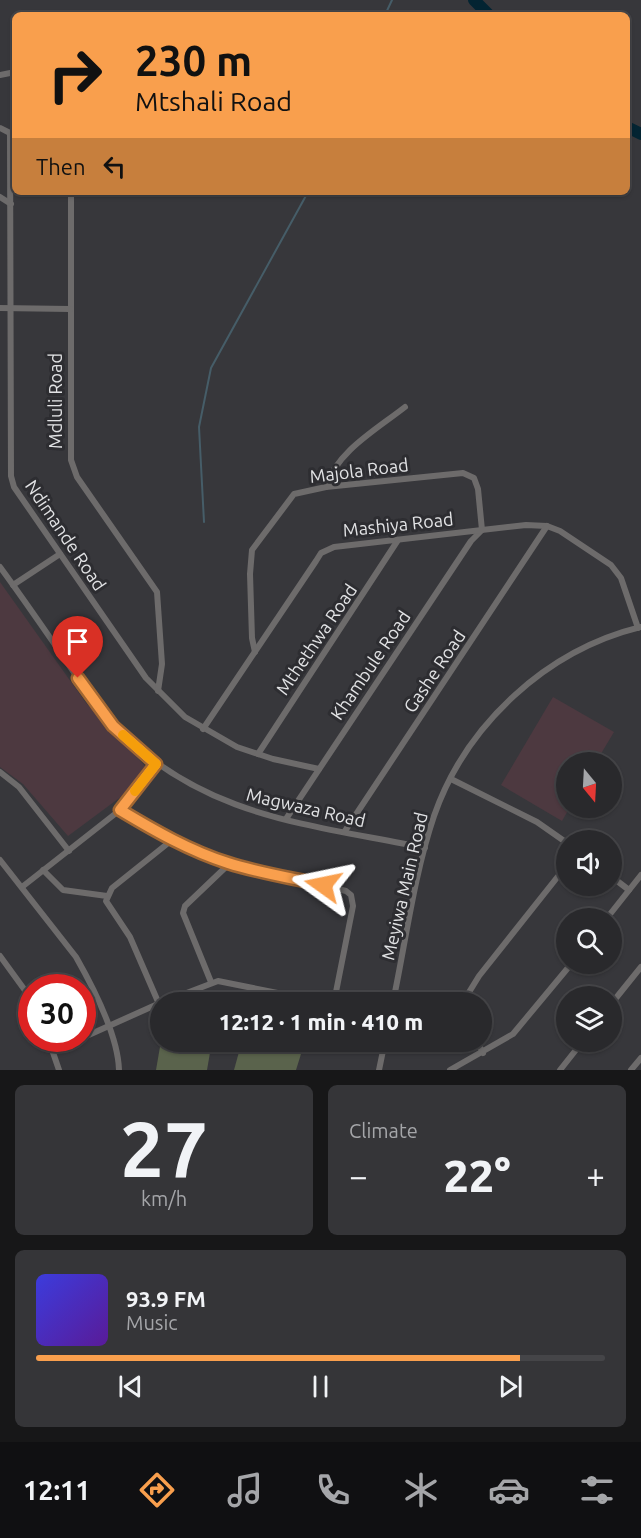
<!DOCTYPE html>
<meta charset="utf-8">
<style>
body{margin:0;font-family:Ubuntu,sans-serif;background:#353538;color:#f1f3f6;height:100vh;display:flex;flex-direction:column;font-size:22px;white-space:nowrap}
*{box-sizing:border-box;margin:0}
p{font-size:20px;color:#a5a6a9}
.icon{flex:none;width:33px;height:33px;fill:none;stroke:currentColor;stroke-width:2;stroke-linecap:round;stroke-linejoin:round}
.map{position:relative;height:1070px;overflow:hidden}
.details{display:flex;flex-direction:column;gap:15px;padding:15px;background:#171718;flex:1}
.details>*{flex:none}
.hud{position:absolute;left:12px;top:12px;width:618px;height:183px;border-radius:9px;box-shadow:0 2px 4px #0004,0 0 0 2px #454548;background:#f99f4d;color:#111;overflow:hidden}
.needle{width:39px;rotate:162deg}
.controls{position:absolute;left:556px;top:752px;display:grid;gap:12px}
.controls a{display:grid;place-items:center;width:66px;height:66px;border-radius:50%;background:#29292c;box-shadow:0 2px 4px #0004,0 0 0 2px #454548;font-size:30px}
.speed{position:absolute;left:18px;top:974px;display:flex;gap:12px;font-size:30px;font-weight:700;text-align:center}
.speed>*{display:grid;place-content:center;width:78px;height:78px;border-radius:50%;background:#29292c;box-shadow:0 2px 4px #0004,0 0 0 2px #454548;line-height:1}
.speed .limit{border:9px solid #d22;background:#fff;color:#111}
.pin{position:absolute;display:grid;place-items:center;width:51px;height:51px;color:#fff;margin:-62px -26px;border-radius:50% 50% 50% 0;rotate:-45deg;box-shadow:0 0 6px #0007}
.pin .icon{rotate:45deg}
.me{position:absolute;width:66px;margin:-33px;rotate:282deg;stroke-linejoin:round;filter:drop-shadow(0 0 4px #0008)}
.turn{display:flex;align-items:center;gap:21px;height:126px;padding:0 24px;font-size:27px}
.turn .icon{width:78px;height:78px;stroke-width:2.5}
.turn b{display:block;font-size:42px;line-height:51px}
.then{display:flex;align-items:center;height:57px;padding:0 24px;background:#0003;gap:12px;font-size:22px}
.big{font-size:45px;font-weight:800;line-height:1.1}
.details .widget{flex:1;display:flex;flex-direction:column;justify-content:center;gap:9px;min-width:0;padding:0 21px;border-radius:9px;background:#353538}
.details .dial{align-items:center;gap:0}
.dial b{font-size:78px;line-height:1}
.song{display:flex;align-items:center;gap:18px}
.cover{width:72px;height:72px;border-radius:9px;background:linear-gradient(135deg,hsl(240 70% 55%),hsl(270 70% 35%))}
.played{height:6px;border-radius:3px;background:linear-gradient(90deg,#f99f4d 85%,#454548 85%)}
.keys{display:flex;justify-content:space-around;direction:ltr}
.heat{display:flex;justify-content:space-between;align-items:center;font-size:33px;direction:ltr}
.details .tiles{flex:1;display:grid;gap:15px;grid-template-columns:1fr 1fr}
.widget:last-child{grid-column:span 2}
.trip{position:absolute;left:150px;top:992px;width:342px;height:60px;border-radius:30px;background:#29292c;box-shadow:0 2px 4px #0004,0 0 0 2px #454548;font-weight:800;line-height:60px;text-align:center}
.tabs{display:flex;height:96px;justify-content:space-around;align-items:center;background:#101012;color:#a5a6a9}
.tabs .icon{width:42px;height:42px}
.tabs .current{color:#f99f4d}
.tabs b{font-size:27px;color:#f1f3f6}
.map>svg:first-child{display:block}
</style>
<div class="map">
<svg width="641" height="1070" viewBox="0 0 641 1070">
<rect width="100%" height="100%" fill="#37373b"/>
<g fill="#4d3940">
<polygon points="0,582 86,703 145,766 126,793 68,836 23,784 0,767"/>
<polygon points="553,697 614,732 596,762 567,762 567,807 570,807 562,821 501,785"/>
</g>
<g fill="#5a634c">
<polygon points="161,1041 212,1041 207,1070 156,1070"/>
<polygon points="242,1041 305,1041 296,1070 234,1070"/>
</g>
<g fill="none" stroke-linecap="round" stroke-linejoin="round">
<g stroke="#465d68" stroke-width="2">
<polyline points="385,15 392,0"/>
<polyline points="204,522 199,427 211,368 308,192"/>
</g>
<g stroke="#032432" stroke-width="12">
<polyline points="474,0 489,15"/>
<polyline points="627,127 641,134"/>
</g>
<g stroke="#6d6b6b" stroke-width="6">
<polyline points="0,75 15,72"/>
<polyline points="0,128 10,133 11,476 14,487 146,678 185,717 237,747 273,759 319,769"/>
<polyline points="71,192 71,460 77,477 157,592 162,664 158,691"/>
<polyline points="0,197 11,204"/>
<polyline points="0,308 70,309"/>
<path d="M326,487C336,452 377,429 405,407"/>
<path d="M0,567C25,601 49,636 73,671C86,689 98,710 113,726C206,818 303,823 425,848"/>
<polyline points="13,585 60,554"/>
<polyline points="255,652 252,638 250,574 252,550 294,494 326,487 463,473 474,478 478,489 482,530 471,541 286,819"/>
<polyline points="203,729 316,561 321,553 334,547 526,525 547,526 560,531 611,565 621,578 638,628"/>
<polyline points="258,754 398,540"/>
<polyline points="0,772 19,787 69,851"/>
<polyline points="451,779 537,822 567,843"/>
<polyline points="120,810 162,835 213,858 346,891 351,895 353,906 334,1002"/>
<polyline points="345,831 547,526"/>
<path d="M0,860L76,957C93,987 118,1035 119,1070"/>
<polyline points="43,870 63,890 107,896"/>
<polyline points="612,877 629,890"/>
<polyline points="22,887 120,810 156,764"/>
<polyline points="607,918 641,875"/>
<polyline points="0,956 32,1000"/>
<polyline points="211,982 183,913 185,906 229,864"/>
<polyline points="163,1002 218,981 323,1002"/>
<path d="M393,1002C406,940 414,875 434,816C466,724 547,650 641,627"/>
<polyline points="463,1002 479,976 567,865"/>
<polyline points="612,1003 641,967"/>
<polyline points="159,1004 130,937 106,901 112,888 172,840"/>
<polyline points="48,1038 59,1070"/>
<polyline points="82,1038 160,1003"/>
<polyline points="477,1041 483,1053"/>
<polyline points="54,1051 82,1038"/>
<polyline points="379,1070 385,1041"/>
<polyline points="450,1070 513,1034 572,963"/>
<polyline points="560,1070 583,1041"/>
<polyline points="631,1070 641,1058"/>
</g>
</g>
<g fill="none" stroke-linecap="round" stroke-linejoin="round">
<g stroke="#a26732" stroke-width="15">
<path id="route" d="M78,678L113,726L156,764L120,810C155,831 190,851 228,863C259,873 292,878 323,885"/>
</g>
<use href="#route" stroke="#f99f4d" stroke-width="10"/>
<polyline stroke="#f59e0b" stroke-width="10" points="123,735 156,764 135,791"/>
</g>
<g text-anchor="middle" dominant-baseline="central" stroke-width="6" stroke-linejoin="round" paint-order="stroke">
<g font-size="18" fill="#e2e3e5" stroke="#2d2d31">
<text transform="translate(55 401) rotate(-90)">Mdluli Road</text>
<text transform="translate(359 470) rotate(-7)">Majola Road</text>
<text transform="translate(398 524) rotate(-6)">Mashiya Road</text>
<text transform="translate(66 535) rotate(56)">Ndimande Road</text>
<text transform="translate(316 639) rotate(-56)">Mthethwa Road</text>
<text transform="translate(370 665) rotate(-56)">Khambule Road</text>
<text transform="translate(434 671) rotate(-56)">Gashe Road</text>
<text transform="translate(306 807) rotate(13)">Magwaza Road</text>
<text transform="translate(404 886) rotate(-77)">Meyiwa Main Road</text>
</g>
</g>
</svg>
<div class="controls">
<a><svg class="needle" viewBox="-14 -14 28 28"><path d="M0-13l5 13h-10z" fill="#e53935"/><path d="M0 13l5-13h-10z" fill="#a5a6a9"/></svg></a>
<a><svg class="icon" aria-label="sound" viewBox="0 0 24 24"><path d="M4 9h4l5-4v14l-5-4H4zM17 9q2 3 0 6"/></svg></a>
<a><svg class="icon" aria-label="search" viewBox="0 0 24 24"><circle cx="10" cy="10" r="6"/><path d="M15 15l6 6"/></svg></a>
<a><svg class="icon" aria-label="layers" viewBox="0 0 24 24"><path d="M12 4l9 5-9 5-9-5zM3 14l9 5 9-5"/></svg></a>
</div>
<div class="speed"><div class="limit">30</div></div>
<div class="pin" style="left:78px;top:678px;background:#d93025"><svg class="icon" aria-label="arrive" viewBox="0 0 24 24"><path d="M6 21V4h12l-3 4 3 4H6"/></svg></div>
<svg class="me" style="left:323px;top:885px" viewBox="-20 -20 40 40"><path d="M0-17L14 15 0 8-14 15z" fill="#f99f4d" stroke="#fff" stroke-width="4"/></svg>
<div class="trip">12:12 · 1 min · 410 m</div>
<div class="hud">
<div class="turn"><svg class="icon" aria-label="right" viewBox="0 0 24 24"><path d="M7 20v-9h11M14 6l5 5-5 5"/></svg><div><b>230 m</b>Mtshali Road</div></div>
<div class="then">Then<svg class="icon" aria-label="left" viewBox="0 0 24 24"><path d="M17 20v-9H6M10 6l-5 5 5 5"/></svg></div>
</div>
</div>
<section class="details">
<div class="tiles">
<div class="widget dial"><b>27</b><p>km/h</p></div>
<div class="widget"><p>Climate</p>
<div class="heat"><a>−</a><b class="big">22°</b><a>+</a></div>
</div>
<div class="widget">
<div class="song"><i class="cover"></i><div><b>93.9 FM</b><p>Music</p></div></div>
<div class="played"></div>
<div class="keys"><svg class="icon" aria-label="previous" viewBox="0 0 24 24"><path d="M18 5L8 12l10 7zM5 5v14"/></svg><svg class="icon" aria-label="pause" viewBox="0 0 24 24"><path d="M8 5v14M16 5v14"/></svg><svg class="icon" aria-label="next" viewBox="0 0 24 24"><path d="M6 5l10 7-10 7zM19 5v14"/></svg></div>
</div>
</div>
</section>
<nav class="tabs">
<b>12:11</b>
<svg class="icon current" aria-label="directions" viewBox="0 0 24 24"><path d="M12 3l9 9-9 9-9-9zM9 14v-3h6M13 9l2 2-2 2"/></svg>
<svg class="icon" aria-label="music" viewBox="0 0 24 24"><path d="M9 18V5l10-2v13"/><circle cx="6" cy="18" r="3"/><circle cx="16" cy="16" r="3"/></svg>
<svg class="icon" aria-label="phone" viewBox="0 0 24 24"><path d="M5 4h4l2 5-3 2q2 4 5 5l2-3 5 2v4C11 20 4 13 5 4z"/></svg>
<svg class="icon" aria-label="climate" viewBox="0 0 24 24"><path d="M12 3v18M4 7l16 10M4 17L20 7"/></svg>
<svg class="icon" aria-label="car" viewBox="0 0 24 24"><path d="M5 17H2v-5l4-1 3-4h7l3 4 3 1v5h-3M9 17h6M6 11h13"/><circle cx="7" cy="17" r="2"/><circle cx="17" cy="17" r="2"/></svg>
<svg class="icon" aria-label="filters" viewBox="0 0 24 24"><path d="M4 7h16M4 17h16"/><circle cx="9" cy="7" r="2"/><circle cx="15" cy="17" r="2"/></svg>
</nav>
